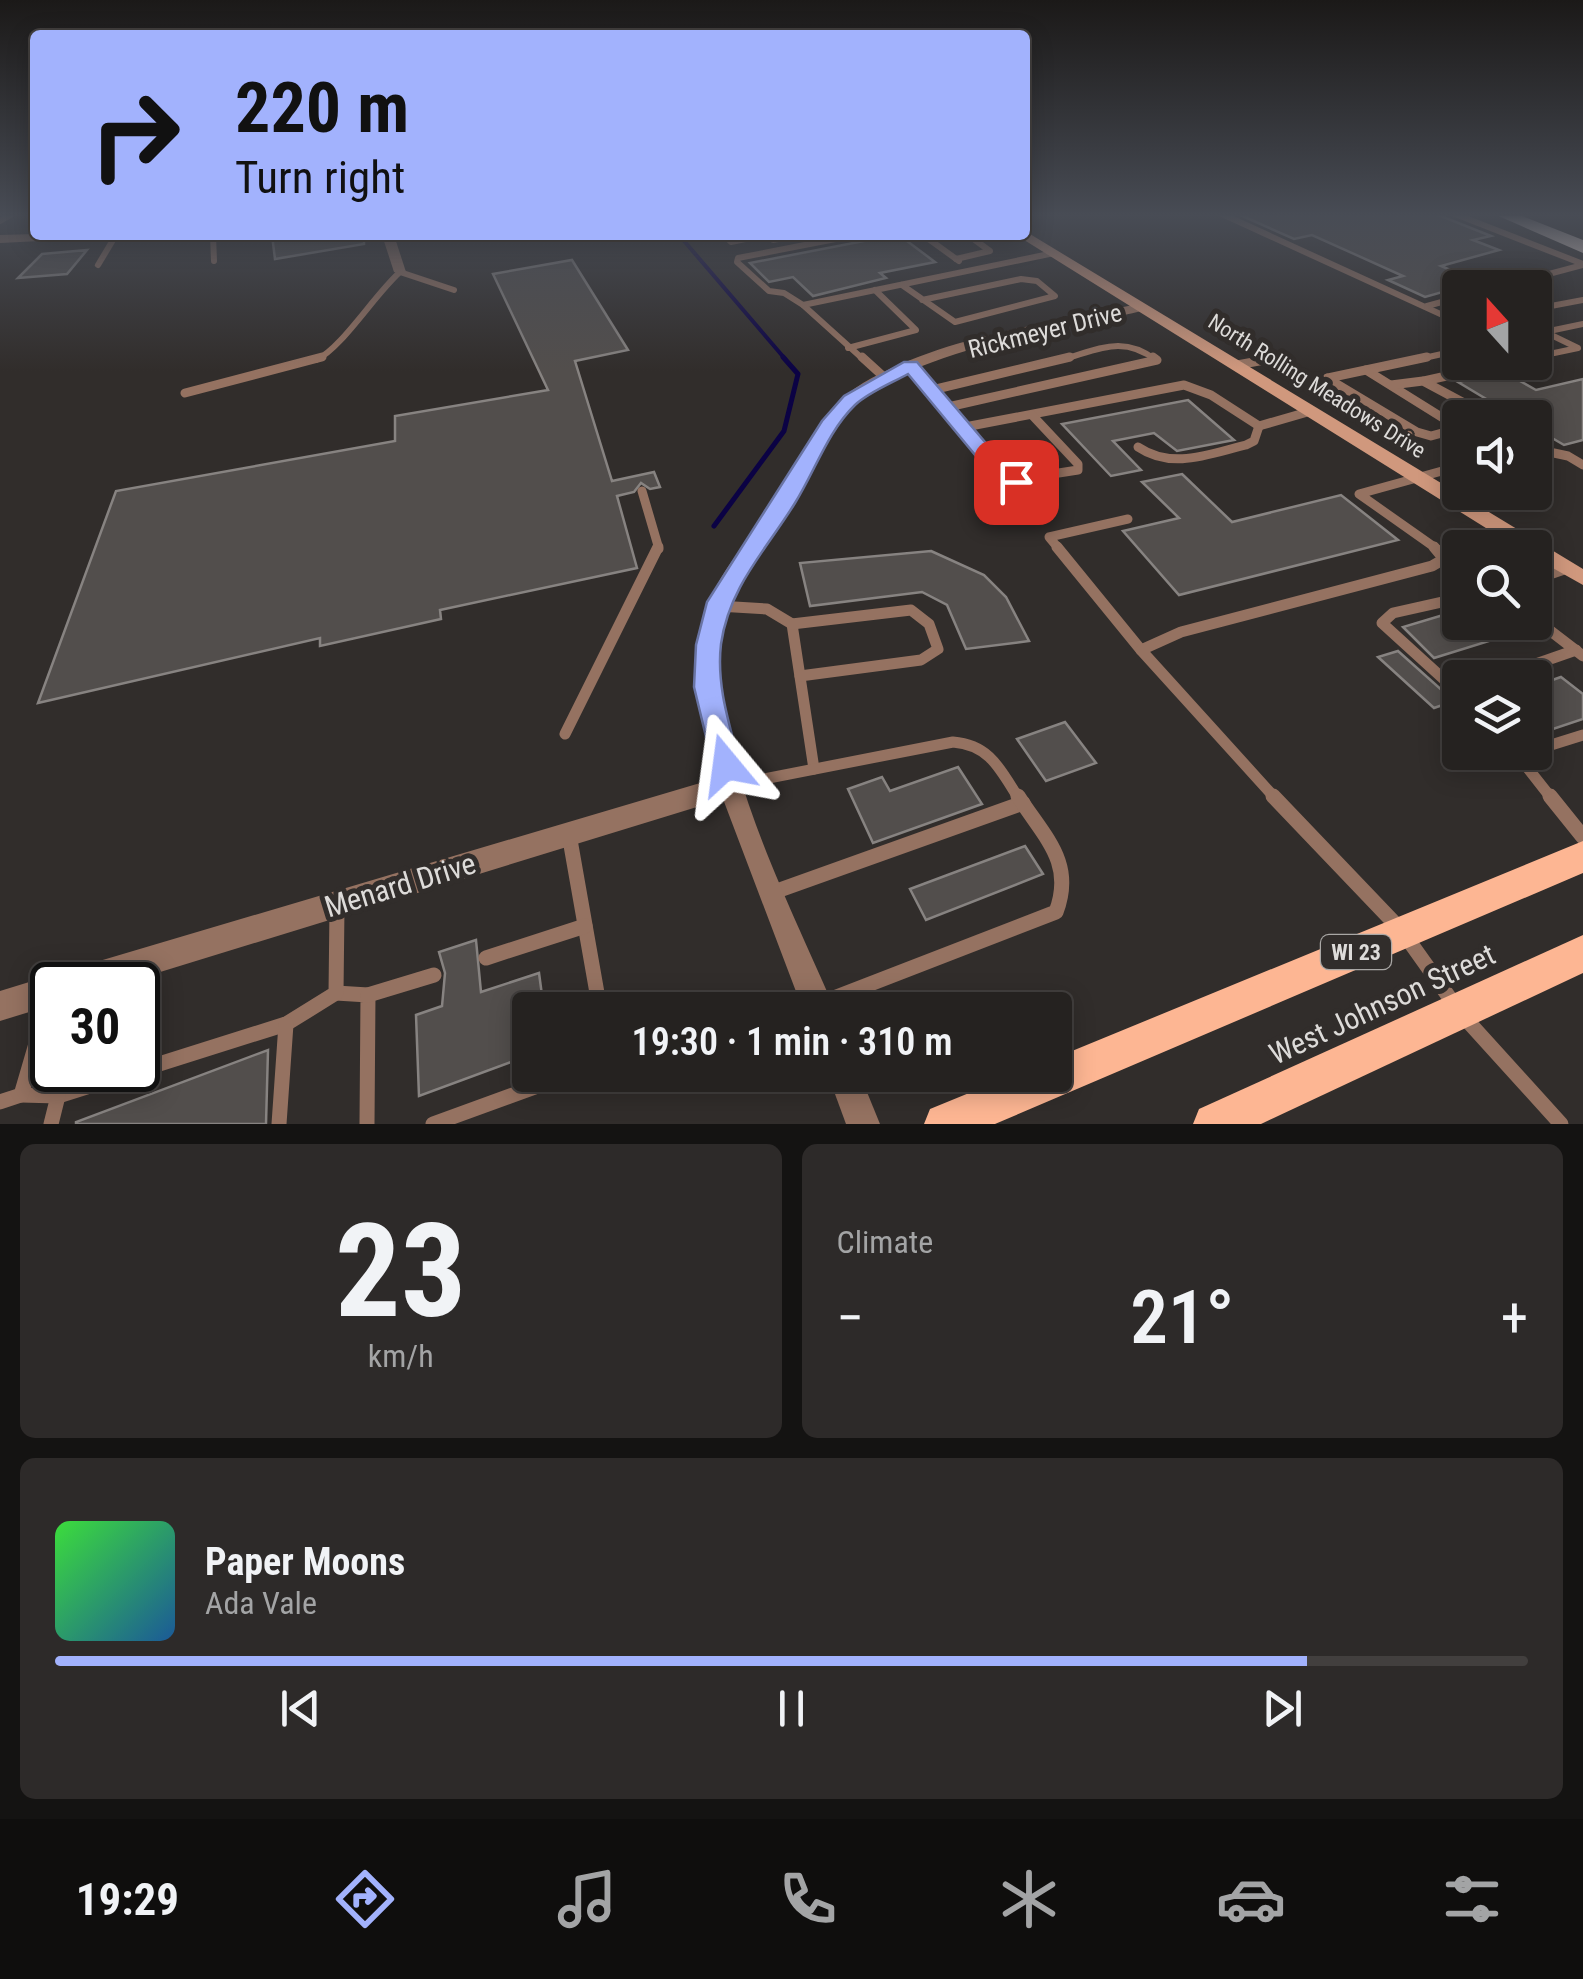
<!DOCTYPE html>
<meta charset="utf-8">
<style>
body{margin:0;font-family:"Roboto Condensed",sans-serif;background:#2d2a29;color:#f1f3f6;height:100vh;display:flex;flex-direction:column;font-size:38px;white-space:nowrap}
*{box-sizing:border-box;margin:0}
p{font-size:32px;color:#a3a4a5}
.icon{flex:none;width:55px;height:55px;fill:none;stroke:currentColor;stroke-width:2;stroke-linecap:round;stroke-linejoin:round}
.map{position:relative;height:1124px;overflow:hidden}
.drawer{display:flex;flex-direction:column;gap:20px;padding:20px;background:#141312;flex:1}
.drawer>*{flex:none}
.banner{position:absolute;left:30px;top:30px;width:1000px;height:210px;border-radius:10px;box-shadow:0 5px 25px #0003,0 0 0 2px #423f3e;background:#a2b2fd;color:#111;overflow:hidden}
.needle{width:65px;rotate:339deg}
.buttons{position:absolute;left:1442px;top:270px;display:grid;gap:20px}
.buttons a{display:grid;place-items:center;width:110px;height:110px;border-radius:10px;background:#252220;box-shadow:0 5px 25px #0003,0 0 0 2px #423f3e;font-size:50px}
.speed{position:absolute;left:30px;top:962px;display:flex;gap:20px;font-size:50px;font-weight:700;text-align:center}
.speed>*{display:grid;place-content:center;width:130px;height:130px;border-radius:50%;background:#252220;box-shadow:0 5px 25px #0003,0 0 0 2px #423f3e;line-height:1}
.speed .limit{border:5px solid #111;border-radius:15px;background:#fff;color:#111}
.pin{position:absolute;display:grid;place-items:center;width:85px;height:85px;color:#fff;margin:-42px;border-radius:20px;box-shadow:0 5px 15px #0006}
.me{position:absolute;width:110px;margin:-55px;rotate:344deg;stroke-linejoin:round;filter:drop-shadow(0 0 8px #0008)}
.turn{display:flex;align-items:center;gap:35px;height:210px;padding:0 40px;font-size:45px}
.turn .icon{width:130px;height:130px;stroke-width:2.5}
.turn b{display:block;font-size:70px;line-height:85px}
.big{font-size:75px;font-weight:600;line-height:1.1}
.drawer .widget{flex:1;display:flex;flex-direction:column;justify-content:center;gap:15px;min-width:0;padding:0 35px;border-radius:15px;background:#2d2a29}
.drawer .dial{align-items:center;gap:0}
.dial b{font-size:130px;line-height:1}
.song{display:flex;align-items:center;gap:30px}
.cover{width:120px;height:120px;border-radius:15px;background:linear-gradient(135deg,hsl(120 70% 55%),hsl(210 70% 35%))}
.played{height:10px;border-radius:5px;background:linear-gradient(90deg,#a2b2fd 85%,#423f3e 85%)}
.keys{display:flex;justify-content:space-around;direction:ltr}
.heat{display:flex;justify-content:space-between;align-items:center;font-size:55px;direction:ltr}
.drawer .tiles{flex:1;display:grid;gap:20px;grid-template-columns:1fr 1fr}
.widget:last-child{grid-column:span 2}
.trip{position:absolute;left:512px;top:992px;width:560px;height:100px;border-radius:10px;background:#252220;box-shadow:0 5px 25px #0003,0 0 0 2px #423f3e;font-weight:600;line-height:100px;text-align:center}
.tab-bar{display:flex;height:160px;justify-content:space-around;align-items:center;background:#0f0e0d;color:#a3a4a5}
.tab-bar .icon{width:70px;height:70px}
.tab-bar .on{color:#a2b2fd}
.tab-bar b{font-size:45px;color:#f1f3f6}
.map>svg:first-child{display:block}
</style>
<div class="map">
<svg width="1583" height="1124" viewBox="0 0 1583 1124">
<rect width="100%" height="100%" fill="#312d2b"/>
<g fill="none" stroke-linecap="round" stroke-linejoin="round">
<polyline stroke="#0b0244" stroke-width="4" points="679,235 786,360"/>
<polyline stroke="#0b0244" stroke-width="5" points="714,526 784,431 798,374 783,357"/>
</g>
<g fill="#524e4c" stroke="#878381" stroke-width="2.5">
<polygon points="1238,214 1436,214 1491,236 1473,240 1499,250 1441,266 1478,282 1425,297 1388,280 1403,276 1312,235 1294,239"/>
<polygon points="272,235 364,235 364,244 275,259"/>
<polygon points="863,235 899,235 935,262 880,273 886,278 813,296 793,277 769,282 750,263 869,240"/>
<polygon points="87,250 67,274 18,278 42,254"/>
<polygon points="572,260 628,350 575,361 612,481 654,472 660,487 650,489 641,483 634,492 617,496 637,568 440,610 441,619 320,646 320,638 38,703 116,491 395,441 395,416 548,390 493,274"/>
<polygon points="1504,372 1536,390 1583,379 1583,440 1564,445 1535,428 1535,418 1518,418 1458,382"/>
<polygon points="1188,400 1234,440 1177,451 1154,433 1113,441 1141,470 1111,476 1062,424"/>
<polygon points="1182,474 1232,522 1341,495 1398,540 1179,595 1123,531 1179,518 1142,482"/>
<polygon points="931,551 984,575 1006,597 1029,641 966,649 947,605 922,592 810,606 800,563"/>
<polygon points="1460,610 1460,622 1526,622 1531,628 1434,658 1403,627"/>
<polygon points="1398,651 1454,701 1434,708 1378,657"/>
<polygon points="1561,677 1583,694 1583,719 1535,735 1535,686"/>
<polygon points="1065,722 1096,763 1046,781 1017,739"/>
<polygon points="958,767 982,804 873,843 848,789 882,777 890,791"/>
<polygon points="1025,846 1043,874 926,920 910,889"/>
<polygon points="476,940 481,992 539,973 544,1010 530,1010 530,1055 419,1096 416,1015 442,1006 445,973 439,952"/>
<polygon points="268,1050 266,1124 76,1124 76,1122"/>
</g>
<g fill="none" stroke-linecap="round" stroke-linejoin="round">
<g stroke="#957261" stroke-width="6">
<polyline points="1222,214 1460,323"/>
<polyline points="1455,214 1583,264"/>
<polyline points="0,221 12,214"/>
<polyline points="213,235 214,261"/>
<polyline points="724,235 731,242 765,235"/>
<polyline points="856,235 738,258 737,262 769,291 784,293 803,305 864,360"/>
<polyline points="923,235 959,261"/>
<polyline points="766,236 773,240 800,235"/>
<polyline points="956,259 990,251 968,235"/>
<polyline points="98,265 116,235"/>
<polyline points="902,285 955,322 1055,296 1037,281 1021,279 922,300"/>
<polyline points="1496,288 1583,265"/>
<polyline points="803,305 1054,253"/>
<polyline points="1427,306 1460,297"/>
<polyline points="1535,309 1583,300"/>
<polyline points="1535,334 1583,324"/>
<polyline points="848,348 916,330 875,290"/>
<polyline points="1535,357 1578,348 1545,332"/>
<path d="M316,360C341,349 375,294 400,272L454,290"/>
<path d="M1060,360C1098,350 1122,334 1156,360"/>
<polyline points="1267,360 1281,357"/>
<polyline points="1415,360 1460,350"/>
</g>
<g stroke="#957261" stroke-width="9">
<polyline points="862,357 884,377"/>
<polyline points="911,365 965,427 1184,385 1211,395 1259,426 1311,411"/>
<polyline points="1237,365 1281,357"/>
<polyline points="1327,378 1417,432 1431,436 1453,430 1451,423 1366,370"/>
<polyline points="1328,378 1427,357"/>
<polyline points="1424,381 1509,362"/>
<polyline points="1391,385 1423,381 1492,418"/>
<polyline points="932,390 1070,357"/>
<polyline points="185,393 322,357"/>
<polyline points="948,407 1157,360 1153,357"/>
<polyline points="965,427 1007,481 1078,470 1078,464 1032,415"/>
<path d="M1138,447C1172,470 1209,454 1246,445L1254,441L1259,426"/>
<polyline points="1535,449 1568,456 1583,465"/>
<polyline points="642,491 659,549"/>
<polyline points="1059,549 1049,537 1128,519"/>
<polyline points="1437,549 1359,494 1460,466"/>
</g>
<g stroke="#957261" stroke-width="11">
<polyline points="1057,547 1141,650"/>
<polyline points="1535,579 1567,568"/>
<polyline points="1460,598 1393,613 1382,623 1460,694"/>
<polyline points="718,606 767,609 792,624 814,769"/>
<polyline points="1535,619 1583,656"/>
<polyline points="792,624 911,610 929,624 938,649 921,660 800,676"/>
<polyline points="1496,678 1576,650"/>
<polyline points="565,734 658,547"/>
<polyline points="1535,750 1583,735"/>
<polyline points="1515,752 1552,799"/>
<path d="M733,785L953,742C990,745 1000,769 1019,799"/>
<polyline points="1276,799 1141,650 1181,632 1432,566 1444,559 1434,547"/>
</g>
<g stroke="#957261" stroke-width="15">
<polyline points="1273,796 1402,931 1454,1004"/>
<polyline points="1550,796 1583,837"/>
<polyline points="569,834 600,1010"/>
<polyline points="774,892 1023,803"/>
<polyline points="486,958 585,926"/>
<polyline points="336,993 368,995 367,1124"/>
<polyline points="368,995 434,975"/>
<path d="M821,1003L1056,912C1075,862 1044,837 1018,796"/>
<polyline points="1464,1017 1561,1124"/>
<polyline points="21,1095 58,1096 286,1024 336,993 337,908"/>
<polyline points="0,1102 21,1095 50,996"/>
<polyline points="51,1124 58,1096"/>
<polyline points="279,1124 286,1024"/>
<polyline points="433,1124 568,1075"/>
</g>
<g fill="#957261" fill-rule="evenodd">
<polygon points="35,234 35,235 86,235 80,239 0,243 0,235"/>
<polygon points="382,235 394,235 406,272 405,275 394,272"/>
<path d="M1141,303L1148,307L1146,310C1062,330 908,349 847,412C821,438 809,479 789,510C768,543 736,574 726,613C696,729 790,903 835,1010H803L723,799L118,985H52V1005L0,1021V991L52,975L57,977L69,970L717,778C699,717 685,644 717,585C734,554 759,528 778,498C804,457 819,409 863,383C945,335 1050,324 1141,303Z"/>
<polygon points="828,1075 860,1075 880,1124 846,1124"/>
</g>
<polygon fill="#d0987d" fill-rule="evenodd" points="1025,231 1583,569 1583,585 1535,558 1535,548 1518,548 1021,238 1019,235 1025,235"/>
<g fill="#fdb693" fill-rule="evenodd">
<polygon points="1583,841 1583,873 995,1124 924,1124 930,1109 1013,1075 1055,1075 1055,1058"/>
<polygon points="1583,935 1583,973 1261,1124 1193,1124 1199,1109"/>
</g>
<polygon fill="#f5e3db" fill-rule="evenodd" points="1494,214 1517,214 1583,240 1583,253"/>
</g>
<linearGradient id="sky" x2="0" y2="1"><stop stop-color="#1b1918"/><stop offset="0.58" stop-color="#484c55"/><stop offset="1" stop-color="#484c55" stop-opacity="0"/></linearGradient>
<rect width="1583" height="371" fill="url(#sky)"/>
<path fill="#a2b2fd" stroke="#6974a4" stroke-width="2.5" d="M904,362H917L1013,475L1026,482L1016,488L1000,485L908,374C892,383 869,392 855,405C828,431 815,471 795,503C766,550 729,587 721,644C716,686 730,726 740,765L736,774L726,777L715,774L694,687L696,645L707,602L822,421L844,396Z"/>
<g text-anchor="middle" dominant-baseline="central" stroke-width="10" stroke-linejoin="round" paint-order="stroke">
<g font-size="22" fill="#dddbd9" stroke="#312d2b">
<text transform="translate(1317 386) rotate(32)">North Rolling Meadows Drive</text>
</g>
<rect fill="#312d2b" stroke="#a9a7a5" stroke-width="2.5" x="1321" y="935" width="70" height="34" rx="8"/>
<g font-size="22" font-weight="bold" fill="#dddbd9">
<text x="1356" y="952">WI 23</text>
</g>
<g font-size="25" fill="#dddbd9" stroke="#312d2b">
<text transform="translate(1045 331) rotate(-14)">Rickmeyer Drive</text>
</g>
<g font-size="30" fill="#dddbd9" stroke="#312d2b">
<text transform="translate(400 885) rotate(-17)">Menard Drive</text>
<text transform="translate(1382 1004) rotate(-25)">West Johnson Street</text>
</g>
</g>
</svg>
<div class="buttons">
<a><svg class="needle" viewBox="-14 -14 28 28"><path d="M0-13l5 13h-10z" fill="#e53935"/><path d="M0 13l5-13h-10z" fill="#a3a4a5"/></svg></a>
<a><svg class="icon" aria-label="sound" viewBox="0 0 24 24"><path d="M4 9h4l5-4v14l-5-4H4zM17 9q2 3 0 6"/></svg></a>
<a><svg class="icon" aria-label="search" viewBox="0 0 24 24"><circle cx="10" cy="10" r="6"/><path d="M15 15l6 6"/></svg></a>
<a><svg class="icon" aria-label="layers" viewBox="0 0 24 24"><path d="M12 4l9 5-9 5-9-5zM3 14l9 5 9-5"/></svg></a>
</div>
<div class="speed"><div class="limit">30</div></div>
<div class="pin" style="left:1016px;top:482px;background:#d93025"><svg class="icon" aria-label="arrive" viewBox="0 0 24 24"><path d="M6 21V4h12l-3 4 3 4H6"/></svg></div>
<svg class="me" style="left:726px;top:765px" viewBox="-20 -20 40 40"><path d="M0-17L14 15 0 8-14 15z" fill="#a2b2fd" stroke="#fff" stroke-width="4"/></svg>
<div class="trip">19:30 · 1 min · 310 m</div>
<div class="banner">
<div class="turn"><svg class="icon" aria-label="right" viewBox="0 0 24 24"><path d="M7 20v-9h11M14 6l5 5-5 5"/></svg><div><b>220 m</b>Turn right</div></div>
</div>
</div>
<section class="drawer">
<div class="tiles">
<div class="widget dial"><b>23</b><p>km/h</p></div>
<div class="widget"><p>Climate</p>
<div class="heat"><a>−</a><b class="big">21°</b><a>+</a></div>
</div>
<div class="widget">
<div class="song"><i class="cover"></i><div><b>Paper Moons</b><p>Ada Vale</p></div></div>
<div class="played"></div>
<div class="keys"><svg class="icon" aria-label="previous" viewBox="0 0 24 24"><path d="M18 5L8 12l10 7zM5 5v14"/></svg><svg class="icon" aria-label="pause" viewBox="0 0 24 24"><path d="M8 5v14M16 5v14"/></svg><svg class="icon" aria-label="next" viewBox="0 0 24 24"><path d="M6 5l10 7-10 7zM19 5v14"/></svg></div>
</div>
</div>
</section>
<nav class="tab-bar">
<b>19:29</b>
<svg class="icon on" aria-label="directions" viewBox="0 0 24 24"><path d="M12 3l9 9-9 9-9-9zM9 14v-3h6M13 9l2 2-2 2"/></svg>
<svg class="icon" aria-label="music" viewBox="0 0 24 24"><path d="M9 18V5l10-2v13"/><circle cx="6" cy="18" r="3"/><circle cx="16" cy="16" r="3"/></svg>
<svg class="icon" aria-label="phone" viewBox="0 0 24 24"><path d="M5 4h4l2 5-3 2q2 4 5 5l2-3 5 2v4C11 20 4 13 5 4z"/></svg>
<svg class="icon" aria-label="climate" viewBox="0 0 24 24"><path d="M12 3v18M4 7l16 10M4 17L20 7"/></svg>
<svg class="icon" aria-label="car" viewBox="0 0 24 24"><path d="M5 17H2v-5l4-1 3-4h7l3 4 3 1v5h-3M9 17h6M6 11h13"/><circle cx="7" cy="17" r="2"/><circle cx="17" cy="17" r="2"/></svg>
<svg class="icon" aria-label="filters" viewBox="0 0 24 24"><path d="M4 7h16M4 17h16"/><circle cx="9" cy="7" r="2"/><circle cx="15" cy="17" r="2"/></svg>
</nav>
